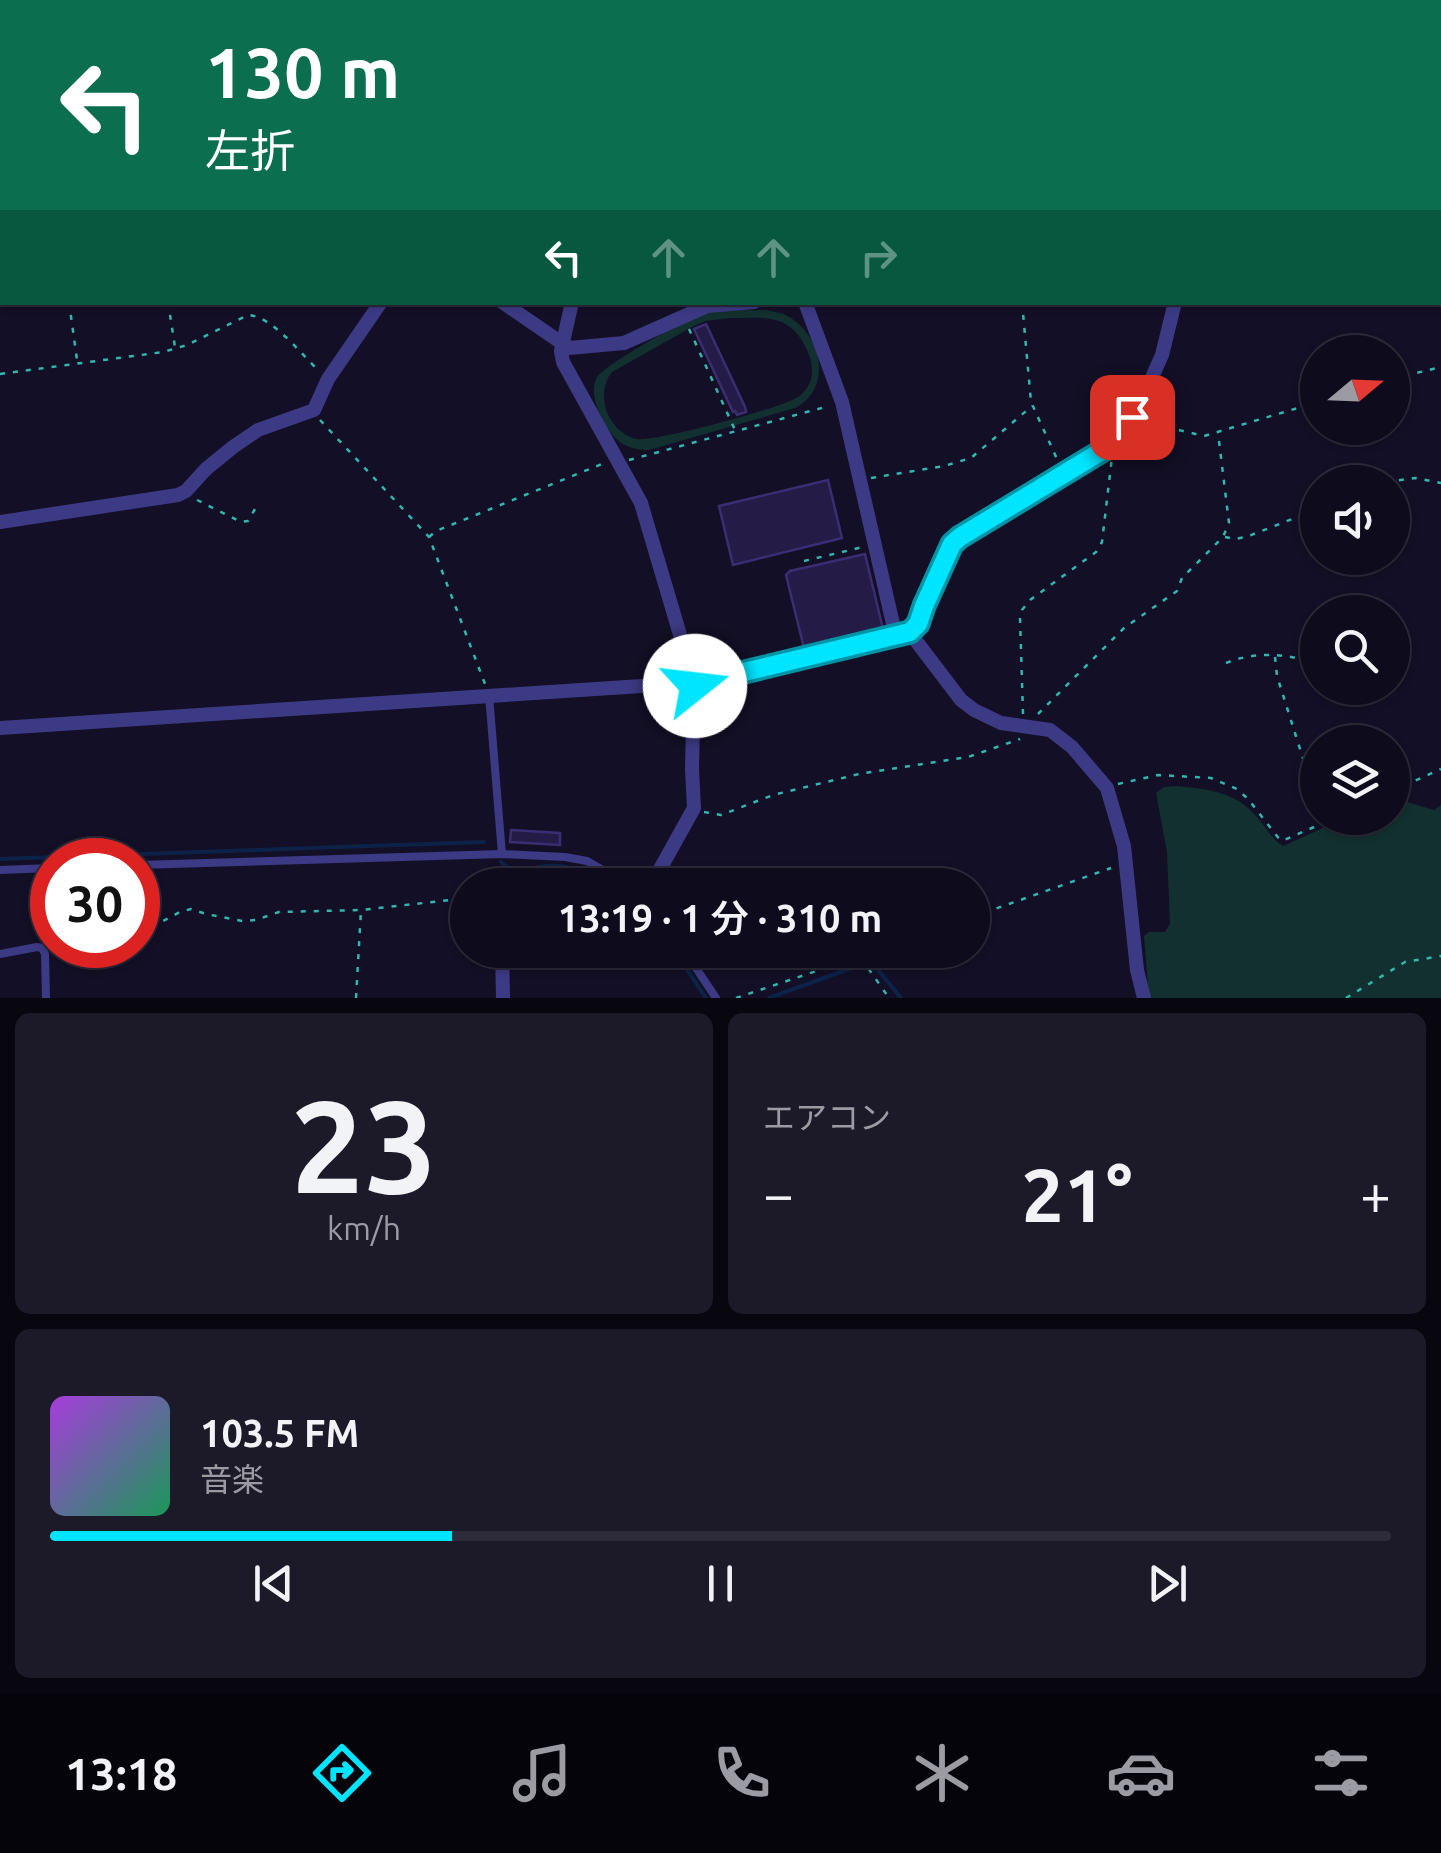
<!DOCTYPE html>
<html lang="ja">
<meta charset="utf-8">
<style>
body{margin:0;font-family:Ubuntu,"Noto Sans JP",sans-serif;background:#1c1929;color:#f1f3f6;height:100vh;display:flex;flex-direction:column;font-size:38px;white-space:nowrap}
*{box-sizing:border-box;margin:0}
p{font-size:32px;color:#9b9ba3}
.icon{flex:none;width:55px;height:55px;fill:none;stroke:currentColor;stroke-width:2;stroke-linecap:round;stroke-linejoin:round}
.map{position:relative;height:998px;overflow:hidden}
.details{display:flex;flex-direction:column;gap:15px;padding:15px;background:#08060f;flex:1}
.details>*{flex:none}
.top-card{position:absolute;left:0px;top:0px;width:1442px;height:305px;box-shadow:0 2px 8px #0004,0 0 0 2px #2e2b3b;background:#0b6e4f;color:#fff;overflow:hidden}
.needle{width:65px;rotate:71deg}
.tools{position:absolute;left:1300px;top:335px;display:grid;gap:20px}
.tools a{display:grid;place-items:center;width:110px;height:110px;border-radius:50%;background:#0e0b1c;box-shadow:0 2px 8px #0004,0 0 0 2px #2e2b3b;font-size:50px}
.speed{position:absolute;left:30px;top:838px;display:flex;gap:20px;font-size:50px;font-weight:700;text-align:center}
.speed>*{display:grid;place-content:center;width:130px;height:130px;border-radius:50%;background:#0e0b1c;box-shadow:0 2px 8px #0004,0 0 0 2px #2e2b3b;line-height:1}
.speed .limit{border:15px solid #d22;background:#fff;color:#111}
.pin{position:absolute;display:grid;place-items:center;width:85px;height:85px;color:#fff;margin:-42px;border-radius:20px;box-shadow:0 5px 15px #0006}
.me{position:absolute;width:110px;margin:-55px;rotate:74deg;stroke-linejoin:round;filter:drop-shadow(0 0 8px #0008)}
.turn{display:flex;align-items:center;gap:35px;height:210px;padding:0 40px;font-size:45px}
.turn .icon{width:130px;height:130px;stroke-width:2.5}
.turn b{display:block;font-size:70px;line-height:85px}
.lanes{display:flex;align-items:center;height:95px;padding:0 40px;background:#0003;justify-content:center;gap:50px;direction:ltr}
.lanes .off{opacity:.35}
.big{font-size:75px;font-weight:600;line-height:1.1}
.details .card{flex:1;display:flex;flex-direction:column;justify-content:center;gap:15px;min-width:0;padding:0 35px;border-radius:15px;background:#1c1929}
.details .dial{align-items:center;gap:0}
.dial b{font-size:130px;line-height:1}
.song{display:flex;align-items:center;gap:30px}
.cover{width:120px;height:120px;border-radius:15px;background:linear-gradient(135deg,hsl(280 70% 55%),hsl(150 70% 35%))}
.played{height:10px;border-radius:5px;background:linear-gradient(90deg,#00e5ff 30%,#2e2b3b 30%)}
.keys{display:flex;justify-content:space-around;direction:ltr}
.heat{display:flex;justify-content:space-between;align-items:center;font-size:55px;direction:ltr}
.details .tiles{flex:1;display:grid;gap:15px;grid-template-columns:1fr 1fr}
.card:last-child{grid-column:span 2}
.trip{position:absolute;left:450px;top:868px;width:540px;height:100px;border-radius:50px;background:#0e0b1c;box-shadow:0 2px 8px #0004,0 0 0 2px #2e2b3b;font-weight:600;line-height:100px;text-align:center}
.dock{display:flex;height:160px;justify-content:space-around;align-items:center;background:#06040b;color:#9b9ba3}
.dock .icon{width:70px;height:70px}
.dock .on{color:#00e5ff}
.dock b{font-size:45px;color:#f1f3f6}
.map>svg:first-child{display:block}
</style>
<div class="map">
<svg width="1441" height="998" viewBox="0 0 1441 998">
<rect width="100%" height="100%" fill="#130f26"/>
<g fill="#12302f" fill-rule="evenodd">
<path d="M766,310C774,312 781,312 789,317C822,336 833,388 795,408L649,450C628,450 616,443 605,424C598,411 590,394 596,379C601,366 686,319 703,314C721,308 746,311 766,310ZM729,318C764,318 790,312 807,350C812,361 815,375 808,386C807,389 800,396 798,397C782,408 652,443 636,439C608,432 594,394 612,372L692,327L705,321Z"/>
<path d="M1176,786C1207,789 1235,791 1257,817C1267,828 1270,838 1283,846L1345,818H1392L1393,798L1434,810L1441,805V998H1149L1144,936L1149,932H1165L1170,924L1167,852L1156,793L1164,787Z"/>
</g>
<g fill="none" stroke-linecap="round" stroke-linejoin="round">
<g stroke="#0c2248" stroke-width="4">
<polyline points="0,106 2,101"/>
<polyline points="0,859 484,842"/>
<path d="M501,862C506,866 509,870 515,871C522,872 532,868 539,867C560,863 586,869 602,882"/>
<polyline points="657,950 684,965 706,998"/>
<polyline points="874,965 901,998"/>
<polyline points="769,998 854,967"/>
</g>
</g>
<g fill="#241b47" stroke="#3b2d73" stroke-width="2.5">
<polygon points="706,324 745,407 746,412 737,415 735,411 733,412 694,329"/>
<polygon points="828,480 842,538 733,565 719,506"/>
<polygon points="865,554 883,629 804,648 786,575 790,571"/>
<polygon points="511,830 560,833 560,845 510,842"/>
</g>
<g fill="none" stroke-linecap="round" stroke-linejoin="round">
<g stroke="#2fb8b0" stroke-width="2.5" stroke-dasharray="5 8" stroke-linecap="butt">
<polyline points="305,0 307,2"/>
<polyline points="1405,0 1406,2"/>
<polyline points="1116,2 1118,0"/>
<polyline points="69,302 77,360"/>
<polyline points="168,302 175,347"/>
<polyline points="1022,302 1031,402 1057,459"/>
<polyline points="689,329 735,430"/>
<path d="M0,374L163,352L187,345L248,315C272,316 302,355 319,371"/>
<polyline points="1392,379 1441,367"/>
<polyline points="320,420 429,537 485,684"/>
<polyline points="1141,421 1204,436 1318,402"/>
<polyline points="629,460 829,406"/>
<polyline points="871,478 944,466 971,458 1032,406"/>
<polyline points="1386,482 1415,478 1441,483"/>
<polyline points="197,500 241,522 248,521 255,509"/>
<polyline points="429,537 436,531 602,464"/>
<polyline points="1225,537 1235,539 1246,537 1318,509"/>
<polyline points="804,561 863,547"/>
<polyline points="1275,657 1277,676 1318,806"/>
<path d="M1226,663C1255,651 1289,653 1318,665"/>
<polyline points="1023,714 1020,618 1022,610 1030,600 1096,552 1102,542 1112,457"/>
<polyline points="1038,714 1124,628 1177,591 1182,578 1223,537 1229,523 1218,433"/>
<polyline points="1118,784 1158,775 1211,778 1237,789 1248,799 1280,840 1284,840 1335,818"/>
<polyline points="1392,791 1441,769"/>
<polyline points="704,812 721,815 773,795 859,774 968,757 1020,739"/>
<polyline points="972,917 1111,868"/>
<polyline points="138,927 161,922 180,912 191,909 206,914 242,921 256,920 279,912 361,910 468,898"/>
<polyline points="861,958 889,998"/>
<polyline points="356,998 361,910"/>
<polyline points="736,998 879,950"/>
<polyline points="1346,998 1405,962 1441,956"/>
</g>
<g stroke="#3d3a85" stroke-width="8">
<polyline points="537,2 538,0"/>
<polyline points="886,2 886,0"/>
<polyline points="958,2 958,0"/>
<polyline points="489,695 502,854"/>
<polyline points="138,865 502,854 565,857 587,861 608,873 614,885"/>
<polyline points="0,870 52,868"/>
<polyline points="684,950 716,998"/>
<polyline points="0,954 37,947 42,948 45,954 46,998"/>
</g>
<g stroke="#3d3a85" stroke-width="14">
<polyline points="1232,0 1235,2"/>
<polyline points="119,2 124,0"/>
<polyline points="625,2 625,0"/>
<polyline points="813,2 813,0"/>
<polyline points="1186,2 1186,0"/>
<polyline points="0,3 2,4"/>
<polyline points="1440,97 1441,98"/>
<polyline points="1440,164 1441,165"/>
<polyline points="502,302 569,348 624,343 707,306 754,302"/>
<polyline points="572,302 561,351 563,362 641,503 694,682 692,769 694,808 659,871 649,885"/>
<polyline points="805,302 842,402 896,637"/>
<polyline points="0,522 178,495 186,491 206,469 233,447 258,430 314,410 328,379 381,302"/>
<polyline points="910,633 961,700 974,710 1001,723 1050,730 1072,747 1107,788 1124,846 1137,970 1144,998"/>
<polyline points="0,728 703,682 904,635 918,624 924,605 947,552 960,537 1119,438 1149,384 1162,355 1175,302"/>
<polyline points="543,885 574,885"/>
<polyline points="502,950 503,998"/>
</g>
</g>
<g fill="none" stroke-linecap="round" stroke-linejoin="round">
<g stroke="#0095a6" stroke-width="25">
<polyline id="route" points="695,686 694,682 703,682 910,632 918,624 924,606 952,544 960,537 1110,446 1119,438 1132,417"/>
</g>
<use href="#route" stroke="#00e5ff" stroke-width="18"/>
</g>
</svg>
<div class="tools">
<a><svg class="needle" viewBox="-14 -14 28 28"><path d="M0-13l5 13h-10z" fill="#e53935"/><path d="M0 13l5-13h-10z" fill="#9b9ba3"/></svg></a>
<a><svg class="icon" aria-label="sound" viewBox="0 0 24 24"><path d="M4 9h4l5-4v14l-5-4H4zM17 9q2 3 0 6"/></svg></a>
<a><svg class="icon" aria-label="search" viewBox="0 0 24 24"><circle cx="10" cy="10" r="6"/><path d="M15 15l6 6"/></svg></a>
<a><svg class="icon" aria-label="layers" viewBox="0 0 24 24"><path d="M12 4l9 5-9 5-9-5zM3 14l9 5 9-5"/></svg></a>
</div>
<div class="speed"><div class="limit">30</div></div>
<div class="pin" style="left:1132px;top:417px;background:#d93025"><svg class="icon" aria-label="arrive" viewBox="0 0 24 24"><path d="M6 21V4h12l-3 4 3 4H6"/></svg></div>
<svg class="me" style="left:695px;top:686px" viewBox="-20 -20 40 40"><circle r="19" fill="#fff"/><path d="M0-13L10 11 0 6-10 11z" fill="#00e5ff"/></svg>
<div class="trip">13:19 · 1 分 · 310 m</div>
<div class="top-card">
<div class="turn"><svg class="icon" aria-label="left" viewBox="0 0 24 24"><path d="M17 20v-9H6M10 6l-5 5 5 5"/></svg><div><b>130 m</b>左折</div></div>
<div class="lanes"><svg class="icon" aria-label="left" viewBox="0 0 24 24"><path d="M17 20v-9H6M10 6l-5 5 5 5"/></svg><svg class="icon off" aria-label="ahead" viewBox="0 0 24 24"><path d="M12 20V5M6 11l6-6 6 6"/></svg><svg class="icon off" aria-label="ahead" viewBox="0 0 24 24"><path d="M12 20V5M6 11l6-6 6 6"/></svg><svg class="icon off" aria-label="right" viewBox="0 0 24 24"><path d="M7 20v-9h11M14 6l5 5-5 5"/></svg></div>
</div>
</div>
<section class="details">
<div class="tiles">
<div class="card dial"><b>23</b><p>km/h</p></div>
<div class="card"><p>エアコン</p>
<div class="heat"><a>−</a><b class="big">21°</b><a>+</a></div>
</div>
<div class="card">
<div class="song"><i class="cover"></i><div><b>103.5 FM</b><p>音楽</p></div></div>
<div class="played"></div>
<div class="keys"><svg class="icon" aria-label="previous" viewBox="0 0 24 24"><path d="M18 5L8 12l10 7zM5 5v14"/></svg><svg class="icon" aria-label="pause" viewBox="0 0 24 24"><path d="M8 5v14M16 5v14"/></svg><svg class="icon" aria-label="next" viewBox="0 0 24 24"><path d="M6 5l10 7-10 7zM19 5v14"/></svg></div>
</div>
</div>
</section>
<nav class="dock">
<b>13:18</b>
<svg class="icon on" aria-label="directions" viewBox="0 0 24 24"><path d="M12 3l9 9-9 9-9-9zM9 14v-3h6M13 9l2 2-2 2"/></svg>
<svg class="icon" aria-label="music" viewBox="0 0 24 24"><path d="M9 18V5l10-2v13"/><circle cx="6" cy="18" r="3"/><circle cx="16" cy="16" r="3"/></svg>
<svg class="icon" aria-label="phone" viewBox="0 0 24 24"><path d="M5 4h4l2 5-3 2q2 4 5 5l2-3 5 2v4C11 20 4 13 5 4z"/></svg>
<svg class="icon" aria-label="climate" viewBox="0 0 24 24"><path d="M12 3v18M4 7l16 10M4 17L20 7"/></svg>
<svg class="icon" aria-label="car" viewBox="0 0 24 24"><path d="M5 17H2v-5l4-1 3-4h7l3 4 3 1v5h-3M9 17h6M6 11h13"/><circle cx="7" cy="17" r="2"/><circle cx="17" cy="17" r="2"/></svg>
<svg class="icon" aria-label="filters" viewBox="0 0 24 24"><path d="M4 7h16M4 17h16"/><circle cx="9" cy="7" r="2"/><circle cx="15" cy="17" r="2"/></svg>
</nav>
